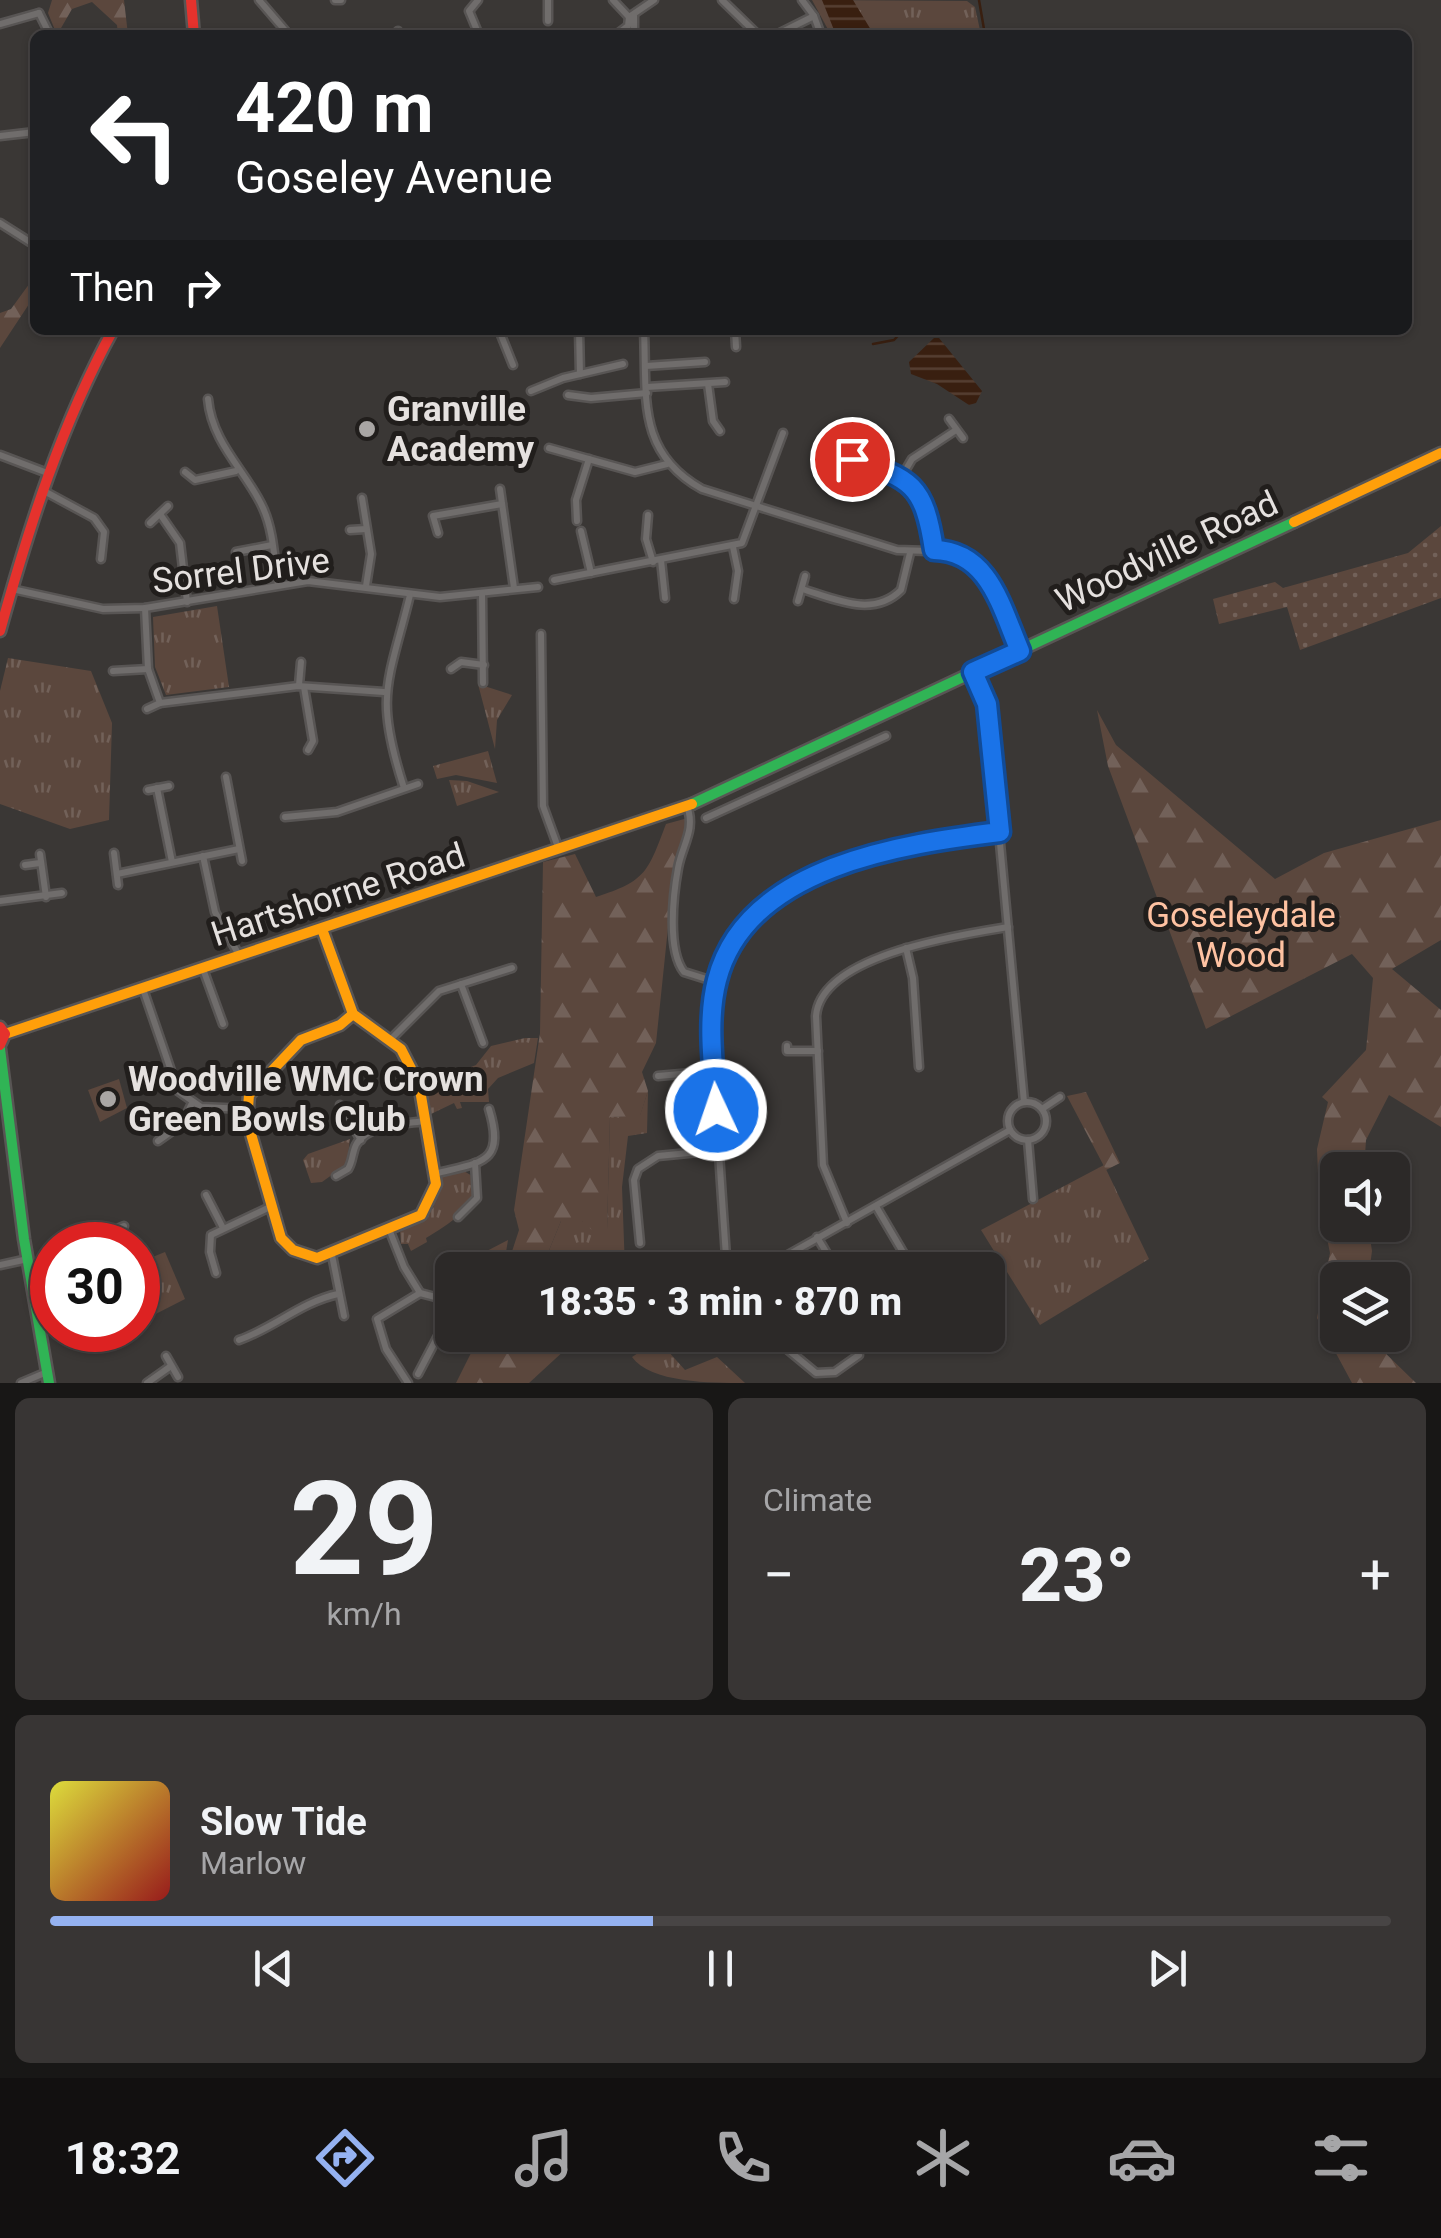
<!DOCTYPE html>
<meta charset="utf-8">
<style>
body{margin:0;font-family:Roboto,sans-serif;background:#383534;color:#f1f3f6;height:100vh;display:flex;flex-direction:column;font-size:38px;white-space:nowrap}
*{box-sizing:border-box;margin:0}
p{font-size:32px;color:#a6a6a8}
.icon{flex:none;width:55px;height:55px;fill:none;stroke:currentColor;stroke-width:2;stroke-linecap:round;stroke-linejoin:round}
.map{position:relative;height:1383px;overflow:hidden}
.sheet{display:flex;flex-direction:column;gap:15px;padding:15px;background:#181716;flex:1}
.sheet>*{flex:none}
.top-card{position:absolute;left:30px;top:30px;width:1382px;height:305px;border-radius:15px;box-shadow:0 2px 8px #0004,0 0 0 2px #484545;background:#202124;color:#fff;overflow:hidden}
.fabs{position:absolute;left:1320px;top:1152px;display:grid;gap:20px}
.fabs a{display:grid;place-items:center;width:90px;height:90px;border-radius:15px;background:#2c2928;box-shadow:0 2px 8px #0004,0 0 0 2px #484545;font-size:50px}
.speed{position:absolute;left:30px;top:1222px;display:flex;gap:20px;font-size:50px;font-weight:700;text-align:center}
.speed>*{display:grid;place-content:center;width:130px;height:130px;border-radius:50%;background:#2c2928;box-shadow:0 2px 8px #0004,0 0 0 2px #484545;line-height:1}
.speed .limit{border:15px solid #d22;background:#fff;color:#111}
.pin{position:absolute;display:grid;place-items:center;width:85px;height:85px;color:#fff;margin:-42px;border:5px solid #fff;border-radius:50%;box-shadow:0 2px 10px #0007}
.me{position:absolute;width:110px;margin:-55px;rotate:357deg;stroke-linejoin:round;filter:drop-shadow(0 0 8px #0008)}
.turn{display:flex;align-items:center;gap:35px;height:210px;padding:0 40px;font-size:45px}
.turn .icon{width:130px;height:130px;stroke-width:2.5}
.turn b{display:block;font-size:70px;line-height:85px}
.then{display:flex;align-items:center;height:95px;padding:0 40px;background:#0003;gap:20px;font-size:38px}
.big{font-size:75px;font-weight:800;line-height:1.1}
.sheet .card{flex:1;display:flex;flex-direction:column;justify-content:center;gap:15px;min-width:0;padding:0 35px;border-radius:15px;background:#383534}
.sheet .dial{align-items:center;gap:0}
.dial b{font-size:130px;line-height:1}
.song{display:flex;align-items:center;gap:30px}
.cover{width:120px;height:120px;border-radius:15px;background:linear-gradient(135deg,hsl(60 70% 55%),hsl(0 70% 35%))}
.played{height:10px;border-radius:5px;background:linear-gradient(90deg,#95b2f1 45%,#484545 45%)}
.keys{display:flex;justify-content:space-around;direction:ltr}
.heat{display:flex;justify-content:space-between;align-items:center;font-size:55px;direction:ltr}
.sheet .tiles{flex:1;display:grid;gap:15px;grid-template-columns:1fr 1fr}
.card:last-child{grid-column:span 2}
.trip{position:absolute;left:435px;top:1252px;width:570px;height:100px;border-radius:15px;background:#2c2928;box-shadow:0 2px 8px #0004,0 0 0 2px #484545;font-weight:800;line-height:100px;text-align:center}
.menu{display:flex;height:160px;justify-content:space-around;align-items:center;background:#121010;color:#a6a6a8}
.menu .icon{width:70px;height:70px}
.menu .current{color:#95b2f1}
.menu b{font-size:45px;color:#f1f3f6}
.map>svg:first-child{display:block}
</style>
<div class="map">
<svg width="1441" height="1383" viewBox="0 0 1441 1383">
<defs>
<pattern id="grass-tufts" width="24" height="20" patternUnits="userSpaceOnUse" patternTransform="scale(2.5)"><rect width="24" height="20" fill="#5b473d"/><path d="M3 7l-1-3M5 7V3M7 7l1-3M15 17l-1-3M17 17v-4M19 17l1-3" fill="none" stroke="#726159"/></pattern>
<pattern id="forest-firs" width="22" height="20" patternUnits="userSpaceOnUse" patternTransform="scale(2.5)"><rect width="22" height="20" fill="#5b473d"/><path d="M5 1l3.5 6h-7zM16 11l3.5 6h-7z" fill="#726159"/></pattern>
<pattern id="garden-dots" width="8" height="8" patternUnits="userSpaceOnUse" patternTransform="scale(2.5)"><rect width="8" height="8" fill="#5b473d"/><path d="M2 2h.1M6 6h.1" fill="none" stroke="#726159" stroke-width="1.8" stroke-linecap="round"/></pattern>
<pattern id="water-rules" width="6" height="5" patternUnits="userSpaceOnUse" patternTransform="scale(2.5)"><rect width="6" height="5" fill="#391f10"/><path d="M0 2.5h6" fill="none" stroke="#563f32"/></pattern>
</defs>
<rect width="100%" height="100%" fill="#3a3735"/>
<g fill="url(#grass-tufts)">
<polygon points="812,0 967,1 975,7 981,35 831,35"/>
<polygon points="217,606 229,687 166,695 155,667 153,617"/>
<polygon points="8,658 91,671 112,723 109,820 70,829 0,804 0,691"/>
<polygon points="478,684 512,695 497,720 495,749"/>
<polygon points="488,751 497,783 456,775 437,779 433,766"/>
<polygon points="449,780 467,781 499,792 457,806"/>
<polygon points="525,1038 538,1038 534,1063 498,1078 488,1089 489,1102 460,1102 462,1108 457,1109 454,1103 431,1114 426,1085 476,1065 491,1046"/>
<polygon points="648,1091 647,1133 628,1136 622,1187 625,1270 541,1270 561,1221 582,1221 607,1230 610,1117 640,1115"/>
<polygon points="350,1139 347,1164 322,1182 311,1183 303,1160 308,1154"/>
<polygon points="1104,1165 1149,1259 1040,1325 981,1230"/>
<path d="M462,1170L474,1177C479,1206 448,1225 426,1238L427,1242L411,1251L408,1244H401L400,1232L433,1208L441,1177Z"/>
<polygon points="508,1240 503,1270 478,1270 474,1264 466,1270 456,1267"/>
<polygon points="165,1252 185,1299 138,1323 138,1263"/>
<path d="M658,1340L685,1370L717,1357L745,1383C712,1383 650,1383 632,1357Z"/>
</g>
<g fill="url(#forest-firs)">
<polygon points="52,0 124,0 128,35 118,35 117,25 92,2 72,9 57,35 48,13"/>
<polygon points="35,276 35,295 0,348 0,313 11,309"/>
<polygon points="1097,710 1116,745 1275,879 1324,853 1441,820 1441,940 1392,969 1441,1010 1441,1127 1389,1095 1366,1140 1364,1170 1338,1170 1338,1225 1368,1225 1372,1251 1368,1280 1338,1280 1338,1335 1373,1335 1377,1345 1416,1383 1352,1383 1317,1318 1330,1253 1319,1198 1317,1149 1328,1102 1322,1097 1366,1050 1373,978 1352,954 1206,1029 1108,766"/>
<path d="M688,818L674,870L656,1043L642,1072L648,1091L640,1116L610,1117L607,1230L595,1233L582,1221H561L541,1270H506L519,1230L514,1210L540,1033L543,862L575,854L596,897C647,881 648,871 666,824Z"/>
<polygon points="1086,1092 1120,1163 1106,1170 1067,1096"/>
<polygon points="480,1335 579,1335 576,1346 567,1348 529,1383 456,1383"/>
</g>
<polygon fill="url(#garden-dots)" points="1441,526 1441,598 1300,650 1287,607 1219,624 1213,599 1275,582 1283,588 1408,553"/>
<polygon fill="#5b473d" points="119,1079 127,1108 100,1122 88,1090"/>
<g fill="url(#water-rules)">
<polygon points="822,0 853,0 874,35 836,35"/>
<polygon points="934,338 939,338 982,391 976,403 969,405 937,384 911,374 909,362"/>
</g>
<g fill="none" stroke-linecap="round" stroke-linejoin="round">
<g stroke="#391f10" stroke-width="2.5">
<polyline points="979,0 985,35"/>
<polyline points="873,344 894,340 903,330"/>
</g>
<g stroke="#585554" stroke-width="11">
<g id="street">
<polyline points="259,0 289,35"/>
<polyline points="335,0 341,0"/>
<polyline points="478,0 469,11 479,35"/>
<polyline points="548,0 548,21"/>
<polyline points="613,0 629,17 654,0"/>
<polyline points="722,0 758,35"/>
<polyline points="39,13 50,35"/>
<polyline points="814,16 821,35"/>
<polyline points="0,24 39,13"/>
<polyline points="398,31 400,35"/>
<polyline points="616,35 628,26 629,17"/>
<polyline points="634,35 634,16"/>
<polyline points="776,35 814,16 802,0"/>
<polyline points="0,136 35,132"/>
<polyline points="0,223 30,242"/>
<polyline points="499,330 513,365"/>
<polyline points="579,330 580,374"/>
<path d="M644,330C647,397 636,452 702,489L897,550L961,552L988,579L1020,651"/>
<polyline points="735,330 736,347"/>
<polyline points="646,366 705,362"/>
<polyline points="708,384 713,421 720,431"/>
<polyline points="647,387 725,382"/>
<polyline points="531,391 563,378 623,364"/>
<polyline points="568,395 591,398 647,393"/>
<path d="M208,399C212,444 247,472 263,508C274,532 274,560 278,585"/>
<polyline points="949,419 963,438"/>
<polyline points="549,448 635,472 667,464"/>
<polyline points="0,455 50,474"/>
<path d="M851,459C908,477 926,487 933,550"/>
<polyline points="848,469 855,448"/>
<polyline points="185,472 195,480 236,471"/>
<polyline points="902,476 912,459 956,430"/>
<polyline points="500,489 514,588"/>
<polyline points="44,491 94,518 104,532 101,559"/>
<polyline points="362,498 371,554 366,586"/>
<polyline points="160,514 180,543 187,602"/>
<polyline points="648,515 646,539 653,562"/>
<polyline points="577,521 576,500 589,459"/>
<polyline points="150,523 168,506"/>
<polyline points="350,530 366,529"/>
<polyline points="581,531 591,573"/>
<polyline points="438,533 433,516 502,504"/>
<polyline points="733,547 738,571 734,599"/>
<polyline points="236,552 272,545"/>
<polyline points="661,560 665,598"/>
<polyline points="554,580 742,543 783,433"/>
<polyline points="12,589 103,609 145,608 308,581 440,597 538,587"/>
<path d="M802,589C835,599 873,618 901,590L910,553"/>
<polyline points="482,593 483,683"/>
<polyline points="798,601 805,576"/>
<polyline points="145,608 148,669 160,703"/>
<polyline points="541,634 543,806 559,850"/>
<polyline points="451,669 461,662 484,665"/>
<polyline points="113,671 148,669"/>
<polyline points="973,673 987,703 1024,1102"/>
<polyline points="299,685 301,662"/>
<polyline points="304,687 313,741 308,750"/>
<polyline points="147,709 160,703 298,686 384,692"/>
<polyline points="226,777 242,861"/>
<polyline points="157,788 172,862"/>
<path d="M404,788C374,695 388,684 410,595"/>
<polyline points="148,790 169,786"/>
<path d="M687,806C696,830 682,845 678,868C673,895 667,950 684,972L716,982"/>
<polyline points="285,817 337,812 418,784"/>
<polyline points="706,818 886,736"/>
<polyline points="114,853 118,885"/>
<polyline points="40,854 46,897"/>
<polyline points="203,856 215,912 240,957"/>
<polyline points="25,865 40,863"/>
<polyline points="117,874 239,849"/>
<polyline points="0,901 62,893"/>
<polyline points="906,948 913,978 919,1067"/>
<polyline points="203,969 223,1024"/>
<polyline points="461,984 483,1043"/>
<polyline points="143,989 178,1091 201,1107 246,1109"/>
<polyline points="391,1039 439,991 512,968"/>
<polyline points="787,1046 787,1051 818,1051"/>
<polyline points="658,1076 714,1071"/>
<circle cx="1027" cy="1121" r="19"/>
<polyline points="340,1105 361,1140"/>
<polyline points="1042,1109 1060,1097"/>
<polyline points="1028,1140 1033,1199"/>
<polyline points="158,1141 182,1124 192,1103"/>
<path d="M434,1174C480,1162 506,1165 489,1109"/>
<path d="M336,1176L348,1169C353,1161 352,1153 356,1145C367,1124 404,1124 425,1121"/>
<polyline points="206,1195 223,1228"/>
<polyline points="877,1208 907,1259"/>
<polyline points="458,1217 477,1198 475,1163"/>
<path d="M847,1223L823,1165L816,1016C821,955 959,935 1008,927"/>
<polyline points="389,1229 404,1267 420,1293"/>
<polyline points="817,1237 837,1270"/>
<polyline points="640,1243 634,1180 638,1169 658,1156 719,1150"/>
<polyline points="79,1245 124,1226"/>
<polyline points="332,1255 344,1316"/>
<polyline points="0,1265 28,1259"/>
<path d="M727,1270C723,1214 719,1158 716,1102C713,1062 707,1019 717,980C746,866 903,844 1000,832"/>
<polyline points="761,1270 1010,1130"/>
<polyline points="216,1273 210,1252 211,1235 270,1207"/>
<polyline points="32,1282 52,1278"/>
<polyline points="770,1335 816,1373 835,1372 859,1355"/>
<path d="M239,1340C274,1328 301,1302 338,1294"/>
<polyline points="634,1346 652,1335"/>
<polyline points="166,1356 178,1377"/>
<polyline points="21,1383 47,1372"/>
<polyline points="147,1383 171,1366"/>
<polyline points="408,1383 386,1349 377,1319 420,1293 443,1299 450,1313 418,1374"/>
</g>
</g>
<g stroke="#585554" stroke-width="15">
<g id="fast">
<polyline points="692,804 1294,522"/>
<polyline points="0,1049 24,1239 49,1383"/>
</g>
</g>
<g stroke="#585554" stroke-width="15">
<g id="slow">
<polyline points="1294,522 1441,453"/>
<polyline points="322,929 353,1014 401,1049 419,1084 436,1184 421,1215 317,1258 293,1250 281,1238 247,1120 249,1095 301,1040 340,1025 353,1014"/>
<polyline points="5,1034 692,804"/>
</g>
</g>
<g stroke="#585554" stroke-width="15">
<g id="jam">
<polyline points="191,0 194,35"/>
<path d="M0,631C29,527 61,425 113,330"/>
<polyline points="0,1027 5,1034 0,1045"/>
</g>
</g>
<use href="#street" stroke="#706d6c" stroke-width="6"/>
<use href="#fast" stroke="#30b455" stroke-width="10"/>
<use href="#slow" stroke="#ff9f0a" stroke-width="10"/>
<use href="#jam" stroke="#e5322d" stroke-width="10"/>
</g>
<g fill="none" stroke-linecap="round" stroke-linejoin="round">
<g stroke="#114b97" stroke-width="25">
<path id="route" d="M716,1110C714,1069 706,1022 717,980C746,866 903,844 1000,832L987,704L973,672L1020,651C1001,607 989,551 934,550C924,483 911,479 852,459"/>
</g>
<use href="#route" stroke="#1a73e8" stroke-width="18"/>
</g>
<g fill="#a9a6a4" stroke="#211e1c" stroke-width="4">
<circle cx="367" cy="429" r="10"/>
<circle cx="108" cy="1099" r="10"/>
</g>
<g text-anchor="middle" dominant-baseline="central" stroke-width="10" stroke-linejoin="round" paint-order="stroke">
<g font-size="35" font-weight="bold" fill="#e5e1df" stroke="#211e1c" text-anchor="start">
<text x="387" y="409">Granville<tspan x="387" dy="40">Academy</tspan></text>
<text x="128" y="1079">Woodville WMC Crown<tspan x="128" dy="40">Green Bowls Club</tspan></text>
</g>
<g font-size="35" fill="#e5e1df" stroke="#211e1c">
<text transform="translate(1167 552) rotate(-25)">Woodville Road</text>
<text transform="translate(241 571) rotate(-7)">Sorrel Drive</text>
<text transform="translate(338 895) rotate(-18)">Hartshorne Road</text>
</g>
<g font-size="35" fill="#fec2a2" stroke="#211e1c">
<text x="1241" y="915">Goseleydale<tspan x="1241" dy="40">Wood</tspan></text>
</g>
</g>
</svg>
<div class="fabs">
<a><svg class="icon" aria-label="sound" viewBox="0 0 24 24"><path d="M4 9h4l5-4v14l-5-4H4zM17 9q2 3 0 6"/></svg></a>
<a><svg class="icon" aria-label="layers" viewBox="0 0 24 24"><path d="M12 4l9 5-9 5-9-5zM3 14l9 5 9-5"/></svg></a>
</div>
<div class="speed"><div class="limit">30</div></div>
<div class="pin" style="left:852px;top:459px;background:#d93025"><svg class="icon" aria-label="arrive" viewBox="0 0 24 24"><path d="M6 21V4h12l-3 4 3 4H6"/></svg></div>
<svg class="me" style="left:716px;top:1110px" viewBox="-20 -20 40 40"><circle r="17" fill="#1a73e8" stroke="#fff" stroke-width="3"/><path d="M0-11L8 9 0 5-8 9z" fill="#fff"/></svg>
<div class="trip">18:35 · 3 min · 870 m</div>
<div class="top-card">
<div class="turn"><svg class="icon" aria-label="left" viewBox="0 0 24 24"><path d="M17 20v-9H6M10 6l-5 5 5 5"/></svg><div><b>420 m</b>Goseley Avenue</div></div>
<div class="then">Then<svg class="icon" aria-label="right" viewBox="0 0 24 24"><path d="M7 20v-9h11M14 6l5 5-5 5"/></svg></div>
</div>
</div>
<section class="sheet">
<div class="tiles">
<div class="card dial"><b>29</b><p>km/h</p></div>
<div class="card"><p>Climate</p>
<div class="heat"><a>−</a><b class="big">23°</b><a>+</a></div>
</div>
<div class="card">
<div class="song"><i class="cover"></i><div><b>Slow Tide</b><p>Marlow</p></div></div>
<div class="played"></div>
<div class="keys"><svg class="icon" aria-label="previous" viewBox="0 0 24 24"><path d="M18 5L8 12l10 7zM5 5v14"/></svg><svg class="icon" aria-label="pause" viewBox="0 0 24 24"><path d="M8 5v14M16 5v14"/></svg><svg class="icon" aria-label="next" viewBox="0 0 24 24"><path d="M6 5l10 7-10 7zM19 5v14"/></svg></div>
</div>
</div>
</section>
<nav class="menu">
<b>18:32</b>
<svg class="icon current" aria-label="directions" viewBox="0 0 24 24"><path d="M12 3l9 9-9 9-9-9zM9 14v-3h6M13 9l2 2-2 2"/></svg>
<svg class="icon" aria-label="music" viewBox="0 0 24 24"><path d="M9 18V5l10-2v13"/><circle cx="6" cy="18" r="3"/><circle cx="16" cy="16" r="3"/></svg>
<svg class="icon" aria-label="phone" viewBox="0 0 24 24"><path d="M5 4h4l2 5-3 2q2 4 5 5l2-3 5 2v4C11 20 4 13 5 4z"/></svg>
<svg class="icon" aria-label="climate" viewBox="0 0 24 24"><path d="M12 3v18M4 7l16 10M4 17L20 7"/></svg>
<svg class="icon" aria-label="car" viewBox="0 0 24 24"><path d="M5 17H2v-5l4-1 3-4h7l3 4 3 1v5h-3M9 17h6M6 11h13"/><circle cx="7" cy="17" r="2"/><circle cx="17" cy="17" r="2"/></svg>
<svg class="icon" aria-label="filters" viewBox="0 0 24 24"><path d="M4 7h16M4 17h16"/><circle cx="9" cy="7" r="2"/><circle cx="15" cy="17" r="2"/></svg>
</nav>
